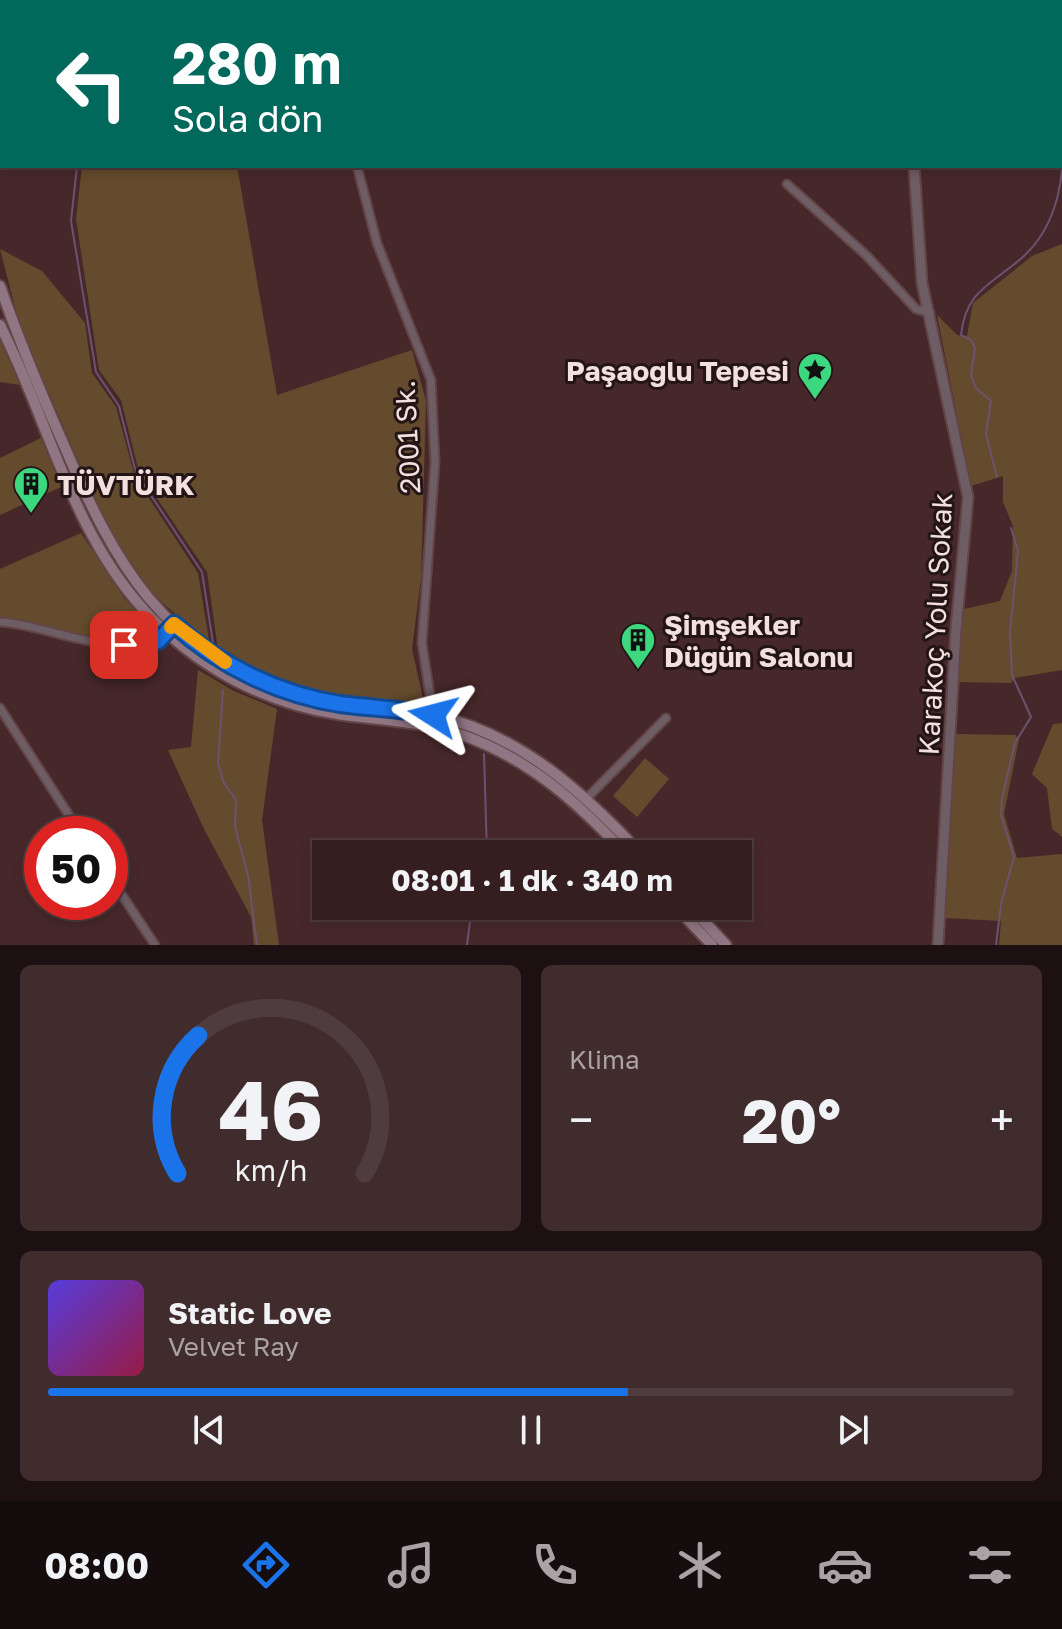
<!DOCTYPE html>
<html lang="tr">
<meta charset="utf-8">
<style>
body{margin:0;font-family:"Golos Text",sans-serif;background:#402b2d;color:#f1f3f6;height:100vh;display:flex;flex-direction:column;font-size:30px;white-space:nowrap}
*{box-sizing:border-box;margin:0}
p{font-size:26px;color:#aaa2a5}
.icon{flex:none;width:44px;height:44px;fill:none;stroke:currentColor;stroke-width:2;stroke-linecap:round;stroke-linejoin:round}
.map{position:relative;height:945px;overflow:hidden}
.drawer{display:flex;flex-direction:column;gap:20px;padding:20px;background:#1d1012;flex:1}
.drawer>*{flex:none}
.banner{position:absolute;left:0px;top:0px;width:1062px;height:168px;box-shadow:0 4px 12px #0003,0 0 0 2px #4f3c3e;background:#00695c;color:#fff;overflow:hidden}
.speed{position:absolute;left:24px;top:816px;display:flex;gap:16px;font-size:40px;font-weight:700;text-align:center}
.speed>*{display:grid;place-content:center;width:104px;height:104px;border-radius:50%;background:#351e20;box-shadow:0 4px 12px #0003,0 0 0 2px #4f3c3e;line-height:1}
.speed .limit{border:12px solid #d22;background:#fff;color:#111}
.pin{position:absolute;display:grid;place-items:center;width:68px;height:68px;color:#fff;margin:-34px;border-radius:16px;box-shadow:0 4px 12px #0006}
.me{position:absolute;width:88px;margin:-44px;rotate:279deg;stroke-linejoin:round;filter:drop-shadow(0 0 6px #0008)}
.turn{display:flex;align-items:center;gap:28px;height:168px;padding:0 40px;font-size:36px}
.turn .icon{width:104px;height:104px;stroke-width:2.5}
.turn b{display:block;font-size:56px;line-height:68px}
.big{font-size:60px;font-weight:700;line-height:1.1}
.drawer .widget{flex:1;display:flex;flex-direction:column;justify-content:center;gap:12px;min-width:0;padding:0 28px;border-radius:12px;background:#402b2d}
.drawer .dial{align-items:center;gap:0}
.dial svg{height:208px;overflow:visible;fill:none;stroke:#4f3c3e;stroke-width:7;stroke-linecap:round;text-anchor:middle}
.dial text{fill:#f1f3f6;stroke:none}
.song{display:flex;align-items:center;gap:24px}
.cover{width:96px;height:96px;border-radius:12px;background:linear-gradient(135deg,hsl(250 70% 55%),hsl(340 70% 35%))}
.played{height:8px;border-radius:4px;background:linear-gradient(90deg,#1a73e8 60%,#4f3c3e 60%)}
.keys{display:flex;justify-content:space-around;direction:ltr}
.heat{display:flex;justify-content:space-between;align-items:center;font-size:44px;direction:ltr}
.drawer .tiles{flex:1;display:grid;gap:20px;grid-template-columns:1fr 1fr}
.widget:last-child{grid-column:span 2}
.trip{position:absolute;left:312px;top:840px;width:440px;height:80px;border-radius:0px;background:#351e20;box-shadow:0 4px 12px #0003,0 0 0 2px #4f3c3e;font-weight:700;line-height:80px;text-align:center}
.menu{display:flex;height:128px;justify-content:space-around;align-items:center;background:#150c0d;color:#aaa2a5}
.menu .icon{width:56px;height:56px}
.menu .on{color:#1a73e8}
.menu b{font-size:36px;color:#f1f3f6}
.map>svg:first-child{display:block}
</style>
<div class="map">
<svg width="1062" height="945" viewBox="0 0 1062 945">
<rect width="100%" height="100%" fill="#47282a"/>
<g fill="#654b2d">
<path d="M82,166H237L277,395L412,350L426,401L421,578L412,649L425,707C347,698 287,690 218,650L207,572L139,472L121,400L99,370L76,219Z"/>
<polygon points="1062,244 1062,670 1014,678 1011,683 957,682 964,609 1000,601 1012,571 1013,526 1003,502 1003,476 971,486 937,315 957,335 967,336 973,303 1032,256"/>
<polygon points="0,249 42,271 85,323 92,373 116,407 135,477 198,573 210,646 152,593 109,531 21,330"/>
<polygon points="0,340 20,385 0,382"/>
<polygon points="41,438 61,487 0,515 0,458"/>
<path d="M81,533L124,598L157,633C128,659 37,619 0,620V569Z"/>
<polygon points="198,670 234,691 277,709 262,820 279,945 254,945 251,917 203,827 168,750 191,747"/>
<polygon points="1062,723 1062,837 1052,829 1047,788 1032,774 1053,724"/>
<polygon points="955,734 1015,735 1019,739 1004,814 1017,858 1062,854 1062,945 999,945 1001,921 945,918"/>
<polygon points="645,758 669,779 637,817 613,796"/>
</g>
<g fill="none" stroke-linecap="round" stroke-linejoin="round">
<g stroke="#6b5271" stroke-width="2">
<polyline points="63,0 64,2"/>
<polyline points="77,166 71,221 96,372 119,406 136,473 202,572 213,643"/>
<path d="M997,477L986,434L991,401L976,388L971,375L975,348L971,340L961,335C966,288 994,284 1025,255C1048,233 1059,201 1062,170"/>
<polyline points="223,690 218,764 224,783 236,800 235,827 248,875 257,945"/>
<polyline points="484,754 487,854"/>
<polyline points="467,945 472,906"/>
<polyline points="996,945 1001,904 1014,857 1001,815 1002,798 1015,743 1031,717 1012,675 1010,632 1018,551 1011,528"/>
</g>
<g stroke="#634547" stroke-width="11">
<g id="minor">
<polyline points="333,0 333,2"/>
<polyline points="357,166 377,243 431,380 435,462 422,643 433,715"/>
<polyline points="787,184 866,255 916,309 930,313"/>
<path d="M0,622C46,623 135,670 170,629"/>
<polyline points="0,708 81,834"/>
<polyline points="587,798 666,718"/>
<polyline points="110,877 155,945"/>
</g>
</g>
<g stroke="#634547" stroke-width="13">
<g id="tertiary">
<polyline points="912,0 912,2"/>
<polyline points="914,166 922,283 968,497 956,630 938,945"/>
</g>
</g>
<g stroke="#634547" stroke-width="14">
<g id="secondary">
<path d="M0,286C19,340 40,391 63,443C115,564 162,652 297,694C341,707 388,705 434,715C521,735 582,791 641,854"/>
<path d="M0,325C48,419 71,530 144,610C194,665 263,703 337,714C379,720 421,721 462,735C530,759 578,803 626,854"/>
<polyline points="675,906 712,945"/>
<polyline points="690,906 726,945"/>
</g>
</g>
<use href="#minor" stroke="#6e5d65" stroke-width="7"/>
<use href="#tertiary" stroke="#6e5d65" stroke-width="9"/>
<use href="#secondary" stroke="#907582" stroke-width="10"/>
</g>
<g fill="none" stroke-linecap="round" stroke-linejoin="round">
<g stroke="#114b97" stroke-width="20">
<path id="route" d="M124,645L158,641L174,624C220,666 278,694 340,704C371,708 403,709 433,715"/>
</g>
<use href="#route" stroke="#1a73e8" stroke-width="14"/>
<polyline stroke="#f59e0b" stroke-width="14" points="171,627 174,624 225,662"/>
</g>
<defs>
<g id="sight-pin" transform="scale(1.8)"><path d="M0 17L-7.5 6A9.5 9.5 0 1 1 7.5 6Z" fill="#3cd77e" stroke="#231516"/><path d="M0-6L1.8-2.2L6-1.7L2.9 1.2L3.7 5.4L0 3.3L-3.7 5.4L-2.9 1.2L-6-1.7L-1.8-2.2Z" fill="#111"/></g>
<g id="building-pin" transform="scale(1.8)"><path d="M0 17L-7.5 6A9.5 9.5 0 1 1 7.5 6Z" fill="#3cd77e" stroke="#231516"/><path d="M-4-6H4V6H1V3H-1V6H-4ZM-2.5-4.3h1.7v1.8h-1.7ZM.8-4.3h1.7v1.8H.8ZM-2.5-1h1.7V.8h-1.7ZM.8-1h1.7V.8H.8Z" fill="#111"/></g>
</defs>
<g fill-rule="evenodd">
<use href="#sight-pin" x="815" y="370"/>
<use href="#building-pin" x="31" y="484"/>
<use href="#building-pin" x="638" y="640"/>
</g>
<g text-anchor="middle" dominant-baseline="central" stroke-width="6" stroke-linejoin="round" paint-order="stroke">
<g font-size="28" font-weight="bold" fill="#f4dfdf" stroke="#231516" text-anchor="start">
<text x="789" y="370" text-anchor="end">Paşaoğlu Tepesi</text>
<text x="57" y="484">TÜVTÜRK</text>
<text x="664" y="624">Şimşekler<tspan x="664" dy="32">Düğün Salonu</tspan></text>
</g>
<g font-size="28" fill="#f4dfdf" stroke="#231516">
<text transform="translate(407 437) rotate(-93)">2001 Sk.</text>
<text transform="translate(935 624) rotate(-87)">Karakoç Yolu Sokak</text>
</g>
</g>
</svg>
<div class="speed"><div class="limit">50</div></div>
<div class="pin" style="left:124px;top:645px;background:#d93025"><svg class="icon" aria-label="arrive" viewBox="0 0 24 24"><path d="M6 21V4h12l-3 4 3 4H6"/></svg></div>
<svg class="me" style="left:433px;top:715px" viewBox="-20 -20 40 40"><path d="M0-17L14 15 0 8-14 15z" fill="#1a73e8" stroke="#fff" stroke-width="4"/></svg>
<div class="trip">08:01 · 1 dk · 340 m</div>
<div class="banner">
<div class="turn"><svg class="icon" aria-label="left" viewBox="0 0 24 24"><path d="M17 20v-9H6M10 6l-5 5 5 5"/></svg><div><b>280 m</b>Sola dön</div></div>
</div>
</div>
<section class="drawer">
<div class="tiles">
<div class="widget dial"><svg viewBox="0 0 100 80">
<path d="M14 69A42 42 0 1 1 86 69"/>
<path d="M14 69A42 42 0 0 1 22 16" stroke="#1a73e8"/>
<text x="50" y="56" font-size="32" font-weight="700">46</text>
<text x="50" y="72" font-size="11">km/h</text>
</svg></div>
<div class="widget"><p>Klima</p>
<div class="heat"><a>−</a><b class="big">20°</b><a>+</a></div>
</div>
<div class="widget">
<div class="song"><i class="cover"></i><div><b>Static Love</b><p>Velvet Ray</p></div></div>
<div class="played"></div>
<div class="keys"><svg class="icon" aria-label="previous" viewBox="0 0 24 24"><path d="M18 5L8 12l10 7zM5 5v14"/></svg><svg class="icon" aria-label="pause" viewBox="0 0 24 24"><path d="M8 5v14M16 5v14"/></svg><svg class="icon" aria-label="next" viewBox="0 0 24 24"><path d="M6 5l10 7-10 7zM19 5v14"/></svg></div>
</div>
</div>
</section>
<nav class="menu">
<b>08:00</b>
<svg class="icon on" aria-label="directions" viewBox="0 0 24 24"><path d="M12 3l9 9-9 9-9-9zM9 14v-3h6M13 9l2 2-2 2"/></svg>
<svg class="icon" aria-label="music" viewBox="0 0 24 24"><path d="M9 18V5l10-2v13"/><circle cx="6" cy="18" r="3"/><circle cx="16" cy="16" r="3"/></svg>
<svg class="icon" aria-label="phone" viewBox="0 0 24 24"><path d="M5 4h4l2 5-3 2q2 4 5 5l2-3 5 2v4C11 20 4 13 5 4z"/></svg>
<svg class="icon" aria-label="climate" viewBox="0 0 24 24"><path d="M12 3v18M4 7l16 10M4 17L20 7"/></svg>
<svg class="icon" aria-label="car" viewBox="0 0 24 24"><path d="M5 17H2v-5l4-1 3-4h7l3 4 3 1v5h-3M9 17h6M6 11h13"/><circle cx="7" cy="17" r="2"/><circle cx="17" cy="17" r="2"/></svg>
<svg class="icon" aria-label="filters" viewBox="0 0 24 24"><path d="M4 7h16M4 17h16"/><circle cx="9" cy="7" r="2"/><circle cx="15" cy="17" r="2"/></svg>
</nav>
